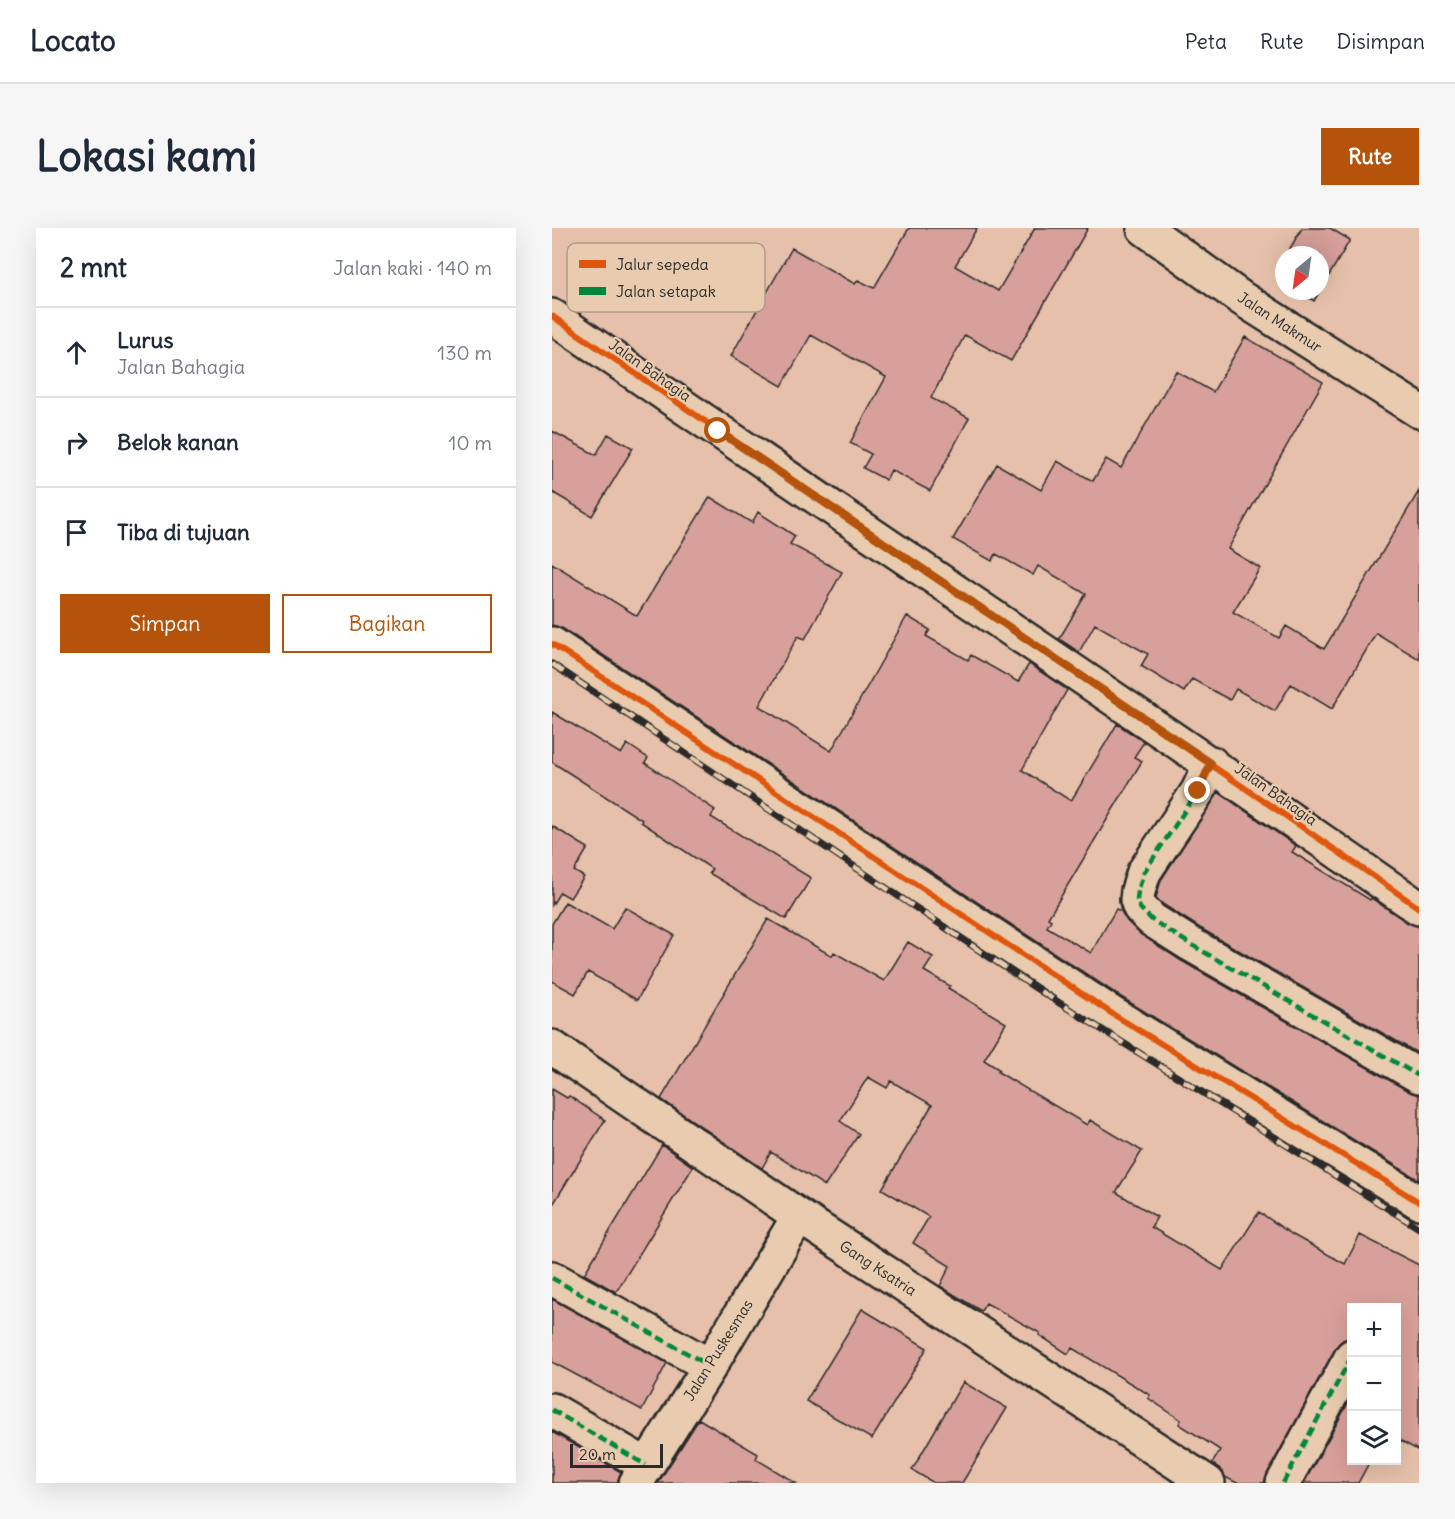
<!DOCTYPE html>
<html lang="id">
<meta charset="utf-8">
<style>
body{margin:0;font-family:Delius,sans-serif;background:#f6f6f7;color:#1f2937}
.controls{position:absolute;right:18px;bottom:18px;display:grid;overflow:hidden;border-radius:0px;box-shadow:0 6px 24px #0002}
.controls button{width:54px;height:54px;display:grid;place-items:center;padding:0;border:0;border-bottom:2px solid #e0e1e3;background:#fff;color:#1f2937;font:30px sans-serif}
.compass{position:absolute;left:723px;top:18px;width:54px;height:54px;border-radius:50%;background:#fff;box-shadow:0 6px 24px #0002;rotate:209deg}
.scale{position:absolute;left:18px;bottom:15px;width:93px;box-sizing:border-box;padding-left:6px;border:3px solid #2b2b2b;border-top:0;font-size:16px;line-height:21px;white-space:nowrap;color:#2b2b2b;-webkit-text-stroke:4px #e9ccaf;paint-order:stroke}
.stop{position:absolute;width:18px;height:18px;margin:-14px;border:4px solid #b45309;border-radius:50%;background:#fff}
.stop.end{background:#b45309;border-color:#fff;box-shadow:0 2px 6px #0008}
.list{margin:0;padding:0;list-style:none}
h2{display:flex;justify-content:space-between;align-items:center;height:78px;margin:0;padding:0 24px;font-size:26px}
h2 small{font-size:20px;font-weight:400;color:#747a83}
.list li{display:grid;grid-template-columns:39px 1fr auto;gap:18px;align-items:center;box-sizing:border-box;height:90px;padding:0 24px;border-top:2px solid #e0e1e3}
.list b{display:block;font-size:22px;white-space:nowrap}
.list p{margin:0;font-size:20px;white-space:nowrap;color:#747a83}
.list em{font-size:20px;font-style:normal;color:#747a83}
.actions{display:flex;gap:12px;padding:18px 24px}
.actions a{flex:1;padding:14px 0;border:2px solid #b45309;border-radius:0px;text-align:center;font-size:21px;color:#b45309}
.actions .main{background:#b45309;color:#fff}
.icon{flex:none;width:33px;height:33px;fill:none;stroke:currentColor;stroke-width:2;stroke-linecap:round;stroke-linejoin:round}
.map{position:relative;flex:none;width:867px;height:1255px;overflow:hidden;border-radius:0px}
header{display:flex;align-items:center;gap:36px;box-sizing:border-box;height:84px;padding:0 30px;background:#fff;border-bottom:2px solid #e0e1e3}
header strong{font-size:28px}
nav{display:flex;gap:33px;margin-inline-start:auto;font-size:21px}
.intro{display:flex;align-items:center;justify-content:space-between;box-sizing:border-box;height:144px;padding:0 36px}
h1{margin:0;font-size:42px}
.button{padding:15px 27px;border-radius:0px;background:#b45309;color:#fff;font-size:21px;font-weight:700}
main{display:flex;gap:36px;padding:0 36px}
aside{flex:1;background:#fff;border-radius:0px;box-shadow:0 6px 24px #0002}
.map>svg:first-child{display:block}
.building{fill:#d8a09a;stroke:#2b2b2b;stroke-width:1.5}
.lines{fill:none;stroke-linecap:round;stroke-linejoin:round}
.minor-casing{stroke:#2b2b2b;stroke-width:38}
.minor{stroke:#e9ccaf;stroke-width:33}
.rail-casing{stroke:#2b2b2b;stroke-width:7}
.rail{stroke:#e9ccaf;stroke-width:4.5;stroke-dasharray:14;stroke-linecap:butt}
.quiet{stroke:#00873e;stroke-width:4.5;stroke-dasharray:9 4.5;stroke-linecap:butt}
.cycleway-casing{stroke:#e9ccaf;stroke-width:10}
.cycleway{stroke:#df570e;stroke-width:6}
.route{stroke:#b45309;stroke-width:8}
.labels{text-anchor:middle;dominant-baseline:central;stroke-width:4.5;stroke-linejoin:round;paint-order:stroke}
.street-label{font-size:15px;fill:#2b2b2b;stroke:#e9ccaf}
.key{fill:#e9ccaf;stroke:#b09c87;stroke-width:1.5}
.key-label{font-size:16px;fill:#2b2b2b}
</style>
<header>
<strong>Locato</strong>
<nav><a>Peta</a><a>Rute</a><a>Disimpan</a></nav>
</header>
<div class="intro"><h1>Lokasi kami</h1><a class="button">Rute</a></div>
<main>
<aside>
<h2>2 mnt<small>Jalan kaki · 140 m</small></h2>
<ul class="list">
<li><svg class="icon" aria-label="ahead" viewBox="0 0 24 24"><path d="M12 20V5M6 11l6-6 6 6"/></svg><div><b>Lurus</b><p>Jalan Bahagia</p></div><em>130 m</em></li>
<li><svg class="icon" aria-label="right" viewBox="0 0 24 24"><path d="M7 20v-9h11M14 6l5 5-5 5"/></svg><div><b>Belok kanan</b></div><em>10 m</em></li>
<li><svg class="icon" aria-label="arrive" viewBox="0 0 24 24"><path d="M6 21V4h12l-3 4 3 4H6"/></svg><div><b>Tiba di tujuan</b></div></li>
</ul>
<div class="actions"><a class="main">Simpan</a><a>Bagikan</a></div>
</aside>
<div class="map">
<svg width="867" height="1255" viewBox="0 0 867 1255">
<rect width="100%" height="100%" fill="#e6c0aa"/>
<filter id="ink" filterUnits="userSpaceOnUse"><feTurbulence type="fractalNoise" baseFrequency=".0167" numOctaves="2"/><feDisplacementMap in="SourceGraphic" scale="12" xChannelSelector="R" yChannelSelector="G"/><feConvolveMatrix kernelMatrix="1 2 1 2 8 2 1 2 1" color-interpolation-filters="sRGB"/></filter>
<g filter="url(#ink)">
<path class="building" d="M357,0h68l-22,38 43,25 37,-63h53l-77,133 -46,-26 -34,63 38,20 -39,73 -39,-21 -5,10 -23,-12 8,-14 -21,-11 36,-66 -75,-42 -29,51 -51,-30 61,-108 63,36 3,-4 16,8z
M750,0h28l20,12 -36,61 -16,-10h22v-36h-34z
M693,109l78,45 -95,167 32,19 -27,44 46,26 7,-12 38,23 95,-158v168l-43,-26 -44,76 -41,-25 -16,27 -39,-22 -6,11 -38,-21 -8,13 -43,-26 7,-12 -53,-30 -16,28 -20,-13 27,-45 -48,-28 -5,9 -37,-21 -4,7 -39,-22 44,-75 44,26 16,-29 36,20 13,-22 15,9 55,-97 37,21z
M0,203l44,24 12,-21 25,14 -41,68 -40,-24z
M158,269l42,26 6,-11 37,24 -5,8 52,28 -37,67 -7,-3 -39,70 72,45 76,-135 23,14 -4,6 42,24 3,-5 47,27 11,-18 38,26 -45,80 49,31 46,-77 27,18 -10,15 8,4 -94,157 3,2 -4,7 44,26 25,-44 5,2 6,10 12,12 41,27 230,132 9,3v85l-298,-183 -559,-369 -10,-3v-62l85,53z
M0,484l69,42 6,-10 21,14 -3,5 70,47 -4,7 100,61 -25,41 -77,-46 3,-4 -71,-47 1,-2 -90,-58z
M666,564l78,54 -4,6 78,48 1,-2 37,25 11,3v128l-219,-126 -36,-23 -8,-7 5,-18z
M0,598l36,22 -14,23 10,6 -14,21 -10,-6 -8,13z
M13,674l47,27 13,-22 49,28 -37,65 -49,-28 -13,22 -23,-13v-57z
M216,691l64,37 2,-4 50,29 24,-39 25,15 -9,14 26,15 -2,2 58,35 -22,37 16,10 -2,2 89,53 3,-5 52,31 -26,41 41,25 -6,10 71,43 37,-58 34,23 52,29 15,-29 59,30v186l-23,-13v-130h-44v29l-9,3 -7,7 -69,127 -3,9h-27l-12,-6 -6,-9 -7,-4 8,-14 -41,-26 2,-4 -33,-22 2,-3 -78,-47 -4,6 -29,-19 1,-2 -54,-30 -5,8 -41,-25 10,-20 -37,-23 16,-26 -47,-28 50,-84 -41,-24 -4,7 -19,-11 -28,44 19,13 -34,52 -54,-34 -9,16 -101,-69z
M0,861l15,9 2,-2 36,24 -53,86z
M110,917l31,22 -77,125 -32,-18z
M0,1071l115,64 -25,47 -90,-48z
M310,1081l65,39 -55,91 -66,-38z
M411,1154l44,26 -45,75h-28l-22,-13z
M800,1168v65h18l-12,22h-54z
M147,1191l59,35 -2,5 40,24h-138z
M0,1204l69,40 -4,11h-65z"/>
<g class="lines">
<g class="minor-casing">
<path id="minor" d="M592,0l97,70 178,113
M0,88c288,200 580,392 867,592
M0,416l559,369 308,189
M659,535l-13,28 -54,81 -6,19 -1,9 3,8 12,12 38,24 229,132
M0,819l247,169 409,267
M0,1050l158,88
M0,1182l94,55
M84,1255l74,-117 89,-150
M731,1255l69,-127"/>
</g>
<use href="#minor" class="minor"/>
<g class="rail-casing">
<path id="rail" d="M0,436l485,325 382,239"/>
</g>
<use href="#rail" class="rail"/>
<path class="quiet" d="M659,535l-13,28 -54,81 -6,19 -1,9 3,8 12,12 38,24 229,132
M0,1050l158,88
M0,1182l94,55
M731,1255l69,-127"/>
<g class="cycleway-casing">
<path id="cycleway" d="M0,88c288,200 580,392 867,592
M0,416l559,369 308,189"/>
</g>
<use href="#cycleway" class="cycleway"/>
</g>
</g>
<g class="lines" filter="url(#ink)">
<path class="route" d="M166,203l493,332 -13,28"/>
</g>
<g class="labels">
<g class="street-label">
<text transform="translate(728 94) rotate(33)">Jalan Makmur</text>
<text transform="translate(98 142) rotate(35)">Jalan Bahagia</text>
<text transform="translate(724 566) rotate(35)">Jalan Bahagia</text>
<text transform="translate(326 1040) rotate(33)">Gang Ksatria</text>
<text transform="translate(166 1122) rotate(-58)">Jalan Puskesmas</text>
</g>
</g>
<rect x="15" y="15" width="198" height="69" rx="9" class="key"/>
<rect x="27" y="32" width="27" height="8" fill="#df570e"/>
<rect x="27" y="59" width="27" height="8" fill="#00873e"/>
<g class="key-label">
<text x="64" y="42">Jalur sepeda</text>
<text x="64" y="69">Jalan setapak</text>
</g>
</svg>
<div class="controls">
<button>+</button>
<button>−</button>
<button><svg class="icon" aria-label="layers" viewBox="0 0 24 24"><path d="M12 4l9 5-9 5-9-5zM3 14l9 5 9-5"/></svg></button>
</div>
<svg class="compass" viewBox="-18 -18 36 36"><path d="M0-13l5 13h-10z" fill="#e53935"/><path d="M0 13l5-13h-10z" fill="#747a83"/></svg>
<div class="scale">20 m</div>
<div class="stop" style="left:166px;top:203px"></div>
<div class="stop end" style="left:646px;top:563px"></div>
</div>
</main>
